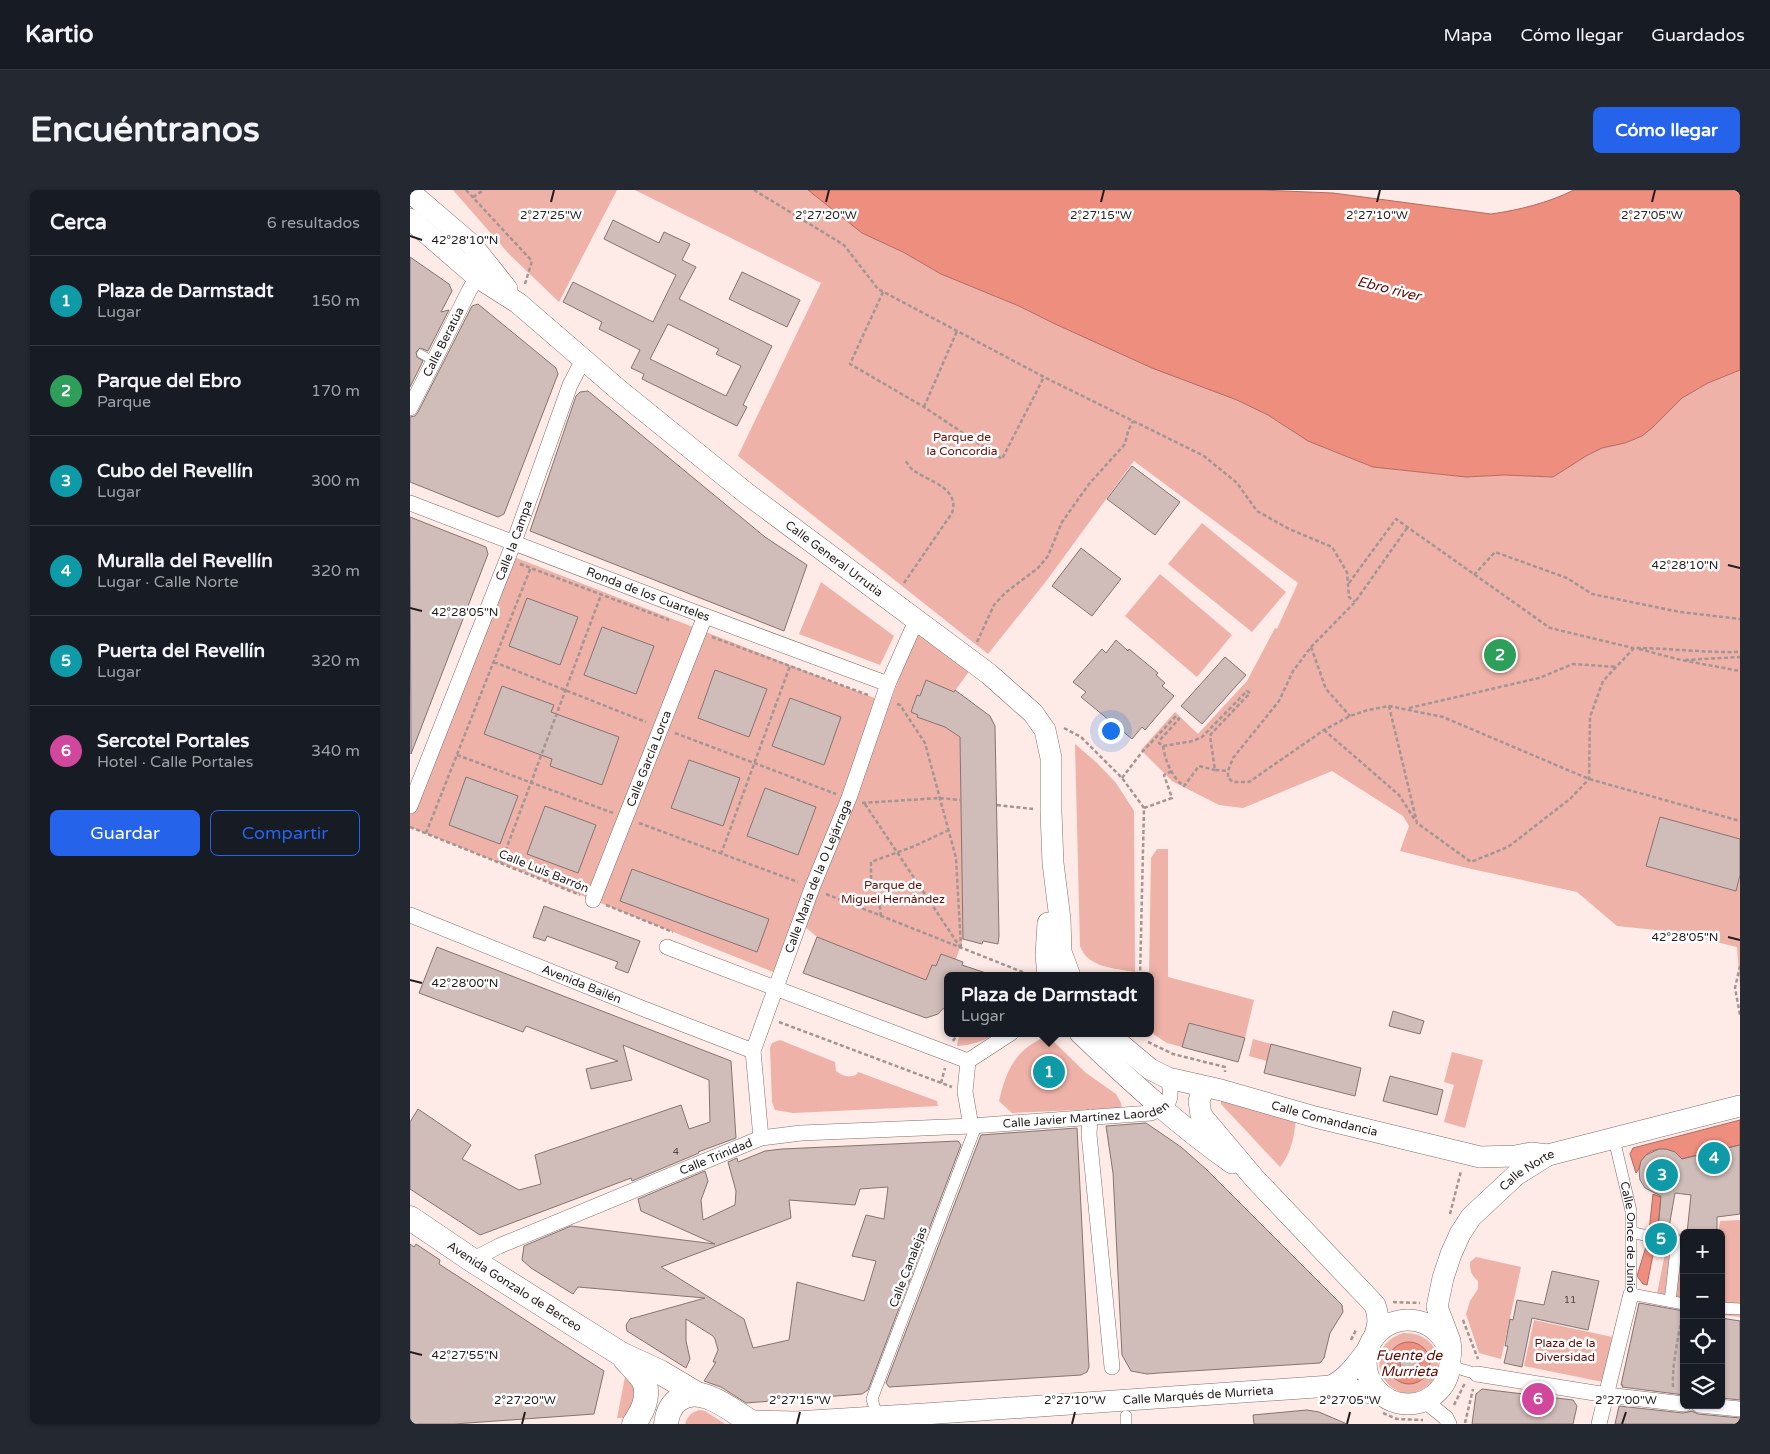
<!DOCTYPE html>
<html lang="es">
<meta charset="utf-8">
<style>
body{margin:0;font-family:"Varela Round",sans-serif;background:#242831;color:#f1f3f6}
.controls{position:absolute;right:15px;bottom:15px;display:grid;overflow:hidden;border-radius:8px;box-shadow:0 1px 4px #0004}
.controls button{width:45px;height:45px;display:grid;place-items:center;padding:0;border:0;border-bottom:1px solid #363941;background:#171b24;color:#f1f3f6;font:25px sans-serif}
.you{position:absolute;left:700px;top:540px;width:18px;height:18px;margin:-12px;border:4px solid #fff;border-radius:50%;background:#1a73e8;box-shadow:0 0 0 8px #1a73e833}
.badge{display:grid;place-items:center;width:32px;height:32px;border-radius:50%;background:#2563eb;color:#fff;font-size:16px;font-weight:700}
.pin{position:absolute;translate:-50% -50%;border:2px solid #fff;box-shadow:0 1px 5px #0006}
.popup{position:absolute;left:534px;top:782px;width:210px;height:65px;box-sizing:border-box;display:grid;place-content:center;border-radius:8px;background:#171b24;filter:drop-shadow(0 1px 4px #0005);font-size:16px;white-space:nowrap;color:#9ea1a6}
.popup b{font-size:19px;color:#f1f3f6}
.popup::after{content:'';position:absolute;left:50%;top:100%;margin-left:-10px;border:10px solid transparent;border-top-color:#171b24}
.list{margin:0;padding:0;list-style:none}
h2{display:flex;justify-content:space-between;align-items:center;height:65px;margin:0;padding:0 20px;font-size:21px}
h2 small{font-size:16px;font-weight:400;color:#9ea1a6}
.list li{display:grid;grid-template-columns:32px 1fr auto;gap:15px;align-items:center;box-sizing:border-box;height:90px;padding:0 20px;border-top:1px solid #363941}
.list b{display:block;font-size:19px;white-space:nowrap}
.list p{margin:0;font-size:16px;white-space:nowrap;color:#9ea1a6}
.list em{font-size:16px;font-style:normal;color:#9ea1a6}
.actions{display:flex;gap:10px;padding:15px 20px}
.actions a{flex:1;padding:11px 0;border:1px solid #2563eb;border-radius:8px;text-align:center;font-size:18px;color:#2563eb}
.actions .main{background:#2563eb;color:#fff}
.icon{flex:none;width:28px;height:28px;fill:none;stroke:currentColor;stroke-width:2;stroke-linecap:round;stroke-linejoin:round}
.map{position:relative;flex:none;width:1330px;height:1234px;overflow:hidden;border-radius:8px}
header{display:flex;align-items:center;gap:30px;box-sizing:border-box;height:70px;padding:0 25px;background:#171b24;border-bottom:1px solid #363941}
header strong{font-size:24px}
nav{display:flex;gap:28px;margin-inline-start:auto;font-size:18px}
.intro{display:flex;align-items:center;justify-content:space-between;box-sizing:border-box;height:120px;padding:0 30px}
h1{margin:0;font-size:35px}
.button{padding:12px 22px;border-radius:8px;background:#2563eb;color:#fff;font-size:18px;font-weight:700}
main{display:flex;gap:30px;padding:0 30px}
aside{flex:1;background:#171b24;border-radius:8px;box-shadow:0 1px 4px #0004}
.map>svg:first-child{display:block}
.green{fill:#eeb2a8;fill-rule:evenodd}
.water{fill:#ed8e7f;stroke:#b16c61}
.building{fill:#d0bcb9;stroke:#857471;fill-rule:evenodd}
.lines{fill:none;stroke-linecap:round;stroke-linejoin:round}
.service-casing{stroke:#806f6c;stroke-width:9}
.pedestrian-casing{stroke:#806f6c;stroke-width:12}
.minor-casing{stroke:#806f6c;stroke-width:16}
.secondary-casing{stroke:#806f6c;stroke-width:22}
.primary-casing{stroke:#806f6c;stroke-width:25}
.path{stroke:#a39592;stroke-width:2.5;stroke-dasharray:4 2.5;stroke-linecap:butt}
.service{stroke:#fff;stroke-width:8}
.pedestrian{stroke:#fff;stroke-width:11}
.minor{stroke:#fff;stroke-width:15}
.secondary{stroke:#fff;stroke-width:21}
.primary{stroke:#fff;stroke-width:24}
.ticks{fill:none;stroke:#241d1c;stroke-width:2}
.labels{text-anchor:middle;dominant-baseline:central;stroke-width:5;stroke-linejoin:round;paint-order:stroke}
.number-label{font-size:10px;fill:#4f4543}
.street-label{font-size:12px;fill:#241d1c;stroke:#fff}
.park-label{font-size:12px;fill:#650f09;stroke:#fff}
.water-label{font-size:14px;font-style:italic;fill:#610a06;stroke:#fff}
.ticks-label{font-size:12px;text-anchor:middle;fill:#241d1c;stroke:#fff;stroke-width:5;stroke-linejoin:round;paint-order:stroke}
</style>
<header>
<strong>Kartio</strong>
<nav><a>Mapa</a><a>Cómo llegar</a><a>Guardados</a></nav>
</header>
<div class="intro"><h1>Encuéntranos</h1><a class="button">Cómo llegar</a></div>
<main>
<aside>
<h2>Cerca<small>6 resultados</small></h2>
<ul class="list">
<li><span class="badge" style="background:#0f9aa8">1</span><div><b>Plaza de Darmstadt</b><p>Lugar</p></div><em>150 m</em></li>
<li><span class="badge" style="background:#2e9e5b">2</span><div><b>Parque del Ebro</b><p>Parque</p></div><em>170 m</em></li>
<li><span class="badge" style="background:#0f9aa8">3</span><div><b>Cubo del Revellín</b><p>Lugar</p></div><em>300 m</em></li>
<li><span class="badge" style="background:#0f9aa8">4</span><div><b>Muralla del Revellín</b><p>Lugar · Calle Norte</p></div><em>320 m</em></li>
<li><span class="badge" style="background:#0f9aa8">5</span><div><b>Puerta del Revellín</b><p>Lugar</p></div><em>320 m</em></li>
<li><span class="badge" style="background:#d1479c">6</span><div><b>Sercotel Portales</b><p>Hotel · Calle Portales</p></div><em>340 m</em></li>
</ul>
<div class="actions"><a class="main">Guardar</a><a>Compartir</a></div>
</aside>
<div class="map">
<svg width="1330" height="1234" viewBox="0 0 1330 1234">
<rect width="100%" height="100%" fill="#feeae6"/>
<path class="green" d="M43,0h164l-58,112 -50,-48z
M225,0h173l54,43 41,19 38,22 78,32 34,17 87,39 97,38 31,15 40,26 65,26 93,10 38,-2 49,2 33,-21 16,-8 23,-5 17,-7 40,-38 26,-15 32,-13v617l-3,-40 -62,-15 -58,-6 -40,-34 -110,-24 -67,-17 9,-25 -6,-10 -71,-45 -89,37 -24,-3 -47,-24 -31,-31 34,-38 23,22 49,-53 28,-53 2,1 21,-46 -164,-122 -87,119 -59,74 -250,-198 83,-173z
M792,333l84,69 -34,40 -84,-68z
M99,365l373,146 -101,274 -371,-148v-21z
M750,384l72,61 -35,42 -72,-61z
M411,392l73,54 -14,29 -81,-31z
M507,442l53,38 -16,22 -28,-11 -6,15h-3l-6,16 7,3v2l27,10 15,10 3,202 -7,20 -20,7 -4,-1 -6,15 -109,-43 -13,-11z
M665,554l22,19 19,20 18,28 1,161c-21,-4 -47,-4 -55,-26z
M747,659h11v128l86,23 -9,38 -56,-15 -7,24 -15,-4 -17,-11 -1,-56 2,-118z
M551,843h36c-13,8 -24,12 -40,13l1,-6z
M633,848l10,3 33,32 30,21 5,9 1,5 -110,5 -13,-12c7,-29 15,-50 44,-63z
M843,849l18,5 -4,17 -18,-5z
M370,850l55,22 1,9c6,5 13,7 20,4l2,-3 79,29 1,5 -145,7 -18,-3 -3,-8 -2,-54 2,-5z
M1042,862l31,8 -18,68 -21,-6 10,-37 -10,-3z
M811,910l75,15c-1,19 -4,37 -16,52l-59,-63z
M1330,1030v97l-19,-2v-82h-3l2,-12z
M1259,1043l15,1v75l-29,-5z
M1066,1067l45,10 -20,92 -22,-6 -13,-39 4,-13 8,-12v-8c-7,-6 -8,-10 -8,-19z
M1124,1130l78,17 -9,45 -79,-16z
M993,1143c21,-1 38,13 35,35 -1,9 -7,16 -15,21 -36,20 -67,-40 -20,-56zM1005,1153c10,5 14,11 15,23l-28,17c-10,-5 -14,-12 -14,-23z
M215,1187l11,8 1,12 -10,21h-10z
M290,1220l5,1 20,13h-40c3,-8 6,-12 15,-14z"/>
<path class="water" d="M398,0h452l73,3 158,21c28,-4 57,-11 83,-24h166v180l-32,13 -26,15 -30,30 -10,8 -17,7 -23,5 -16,8 -33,21 -49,-2 -38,2 -93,-10 -65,-26 -40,-26 -31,-15 -85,-32 -99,-45 -34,-17 -78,-32 -38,-22 -41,-19z
M1330,930v25l-59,14c-10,-11 -28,-15 -38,0 -3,4 -3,10 -7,14l-6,-19 3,-6z
M1243,1004l8,3 -4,38 -10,50 -4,-1 -6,-8 11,-36z
M978 1173a21 21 0 1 1 42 0a21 21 0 1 1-42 0Z"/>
<path class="building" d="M203,30l46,23 5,-11 26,12 -8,16 14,7 -17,32 93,47 -29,59 4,2 -10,19 -95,-47 2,-5 -13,-6 9,-18 -41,-21 3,-7 -39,-20 10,-20 80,40 23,-47 -72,-36zM258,134l51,25 -3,5 25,12 -15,30 -76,-37z
M0,67l39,27 3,7 -11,21 8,-2 -21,41 -8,-3 -4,4 1,5 6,4 -13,26z
M332,82l58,28 -13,27 -58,-28z
M68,114l78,64 2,6 -54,140 -6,3 -88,-35v-65l5,-1 3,-4 54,-106z
M178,201l177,146 42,28 -23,66 -254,-100 46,-135 4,-4z
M722,276l48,36 -25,33 -48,-36z
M0,327l76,30 2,7 -77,200z
M671,358l40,31 -29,37 -40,-30z
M117,408l51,19 -18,48 -51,-19z
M192,437l52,19 -18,48 -52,-19z
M706,450l12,11 1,-2 29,24 -2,2 9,8 -3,3 12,10 -29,34 -3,-3 -10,12 -51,-42 5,-5 -13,-10 29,-33 4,4z
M815,467l21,18 -44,49 -21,-18z
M305,480l52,19 -18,48 -51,-19z
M516,490l28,12 1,-2 35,26 5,10 4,210 -1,8 -15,-3 -1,3 -19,-5 -3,-202 -15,-10 -28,-10 1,-2 -7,-3 6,-17 3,1z
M92,496l52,19 -3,7 68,25 -17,48 -52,-19 2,-7 -68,-25z
M380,508l51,19 -17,48 -52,-19z
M279,570l51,18 -17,48 -52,-18z
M56,587l52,19 -18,48 -51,-19z
M355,598l51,19 -18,48 -51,-19z
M135,616l51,19 -18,48 -51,-19z
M1250,627l80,22v36l-4,16 -90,-25z
M222,679l137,50 -12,33 -137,-51z
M134,716l96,35 -12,32 -13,-5 3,-6 -71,-26 -2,5 -12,-4z
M407,747l109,43 6,-15 4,1 5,-12 22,8 -1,3 24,8v3h-38v28l-10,10 -12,4 -123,-45z
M27,757l294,114 5,77 -38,14 1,1 -67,28 -1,-3 -151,57 -70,-46v-67l8,-13 53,36 -9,14 57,31 22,-6 -6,-29 146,-50 8,24 21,-7 -1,-42 -86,-35 9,35 -41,9 -5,-20 32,-8 -92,-35 -3,6 -104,-39z
M983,821l31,10 -4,13 -31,-8z
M779,833l56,15 -7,24 -56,-15z
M861,854l90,24 -6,28 -91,-23z
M980,886l53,14 -6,25 -54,-14z
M736,933l35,24 26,23 135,135 1,7 -13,21 -6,25 -4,5 -161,10 -12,1 -16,-3 -9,-16 -9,-182 -7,-47z
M667,938l12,239 -2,5 -6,3 -192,12 -3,-4 95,-248z
M548,951l3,4 -93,245 -6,4 -116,9 -25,-16 -17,-6 12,-19h-3l5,-12 -3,-11 -2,-3 -27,-17v22l4,18 -4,9 -59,-37 -1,-6 4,-6 75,-21 -127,-11 -5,7 -42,-26 -9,-8 2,-14 47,-20 144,18 -74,-33 -3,-12 67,-28 3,10 -7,19 2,20 32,-15 1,-14 -8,-29 9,-4 1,4 27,-11 17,-2zM478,997l-4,32 -18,-4 -14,41 24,5 -12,40 -67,-19 -8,58 -36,8 -9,-29 -83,-52 130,-49 -2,-18 66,5 5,-16z
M1330,955v69l-23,3v16h-30l4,-38 -16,-2 -7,40 -6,1 -4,-3 3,-35 -16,-8 -5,-8 -1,-10 2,-9 5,-6 13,-6h7l9,3 7,7z
M0,1054l4,3 2,-3 24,16 -1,4 165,107 -10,43 -140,10h-44z
M1142,1081l47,10 -11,49 -56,-12 -10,49 -18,-4 4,-17h-3l5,-27 3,1 4,-20 27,5z
M1229,1113l45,8v84l-62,-8 1,-2h-2z
M1311,1128l19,3v79l-19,-2z
M990 1173a10 10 0 1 1 20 0a10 10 0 1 1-20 0Z
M1072,1199l91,11 4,6 -4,18h-101l4,-30z
M1209,1216l64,7 9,-2 6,3 42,4v6h-125z
M897,1220l12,2 28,12h-93l-1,-9z"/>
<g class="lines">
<g class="service-casing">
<path id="service" d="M11,164l13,7"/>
</g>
<g class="pedestrian-casing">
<g id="pedestrian">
<path id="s1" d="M1204,949l17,72v83l53,10"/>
<path d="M1221,1042l25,6"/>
<path d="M1256,1050l11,1 -7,60"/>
<path d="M1311,1118l19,1"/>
<path d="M1040,1176l27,8"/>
<path d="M471,1226l-6,-7 -3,-10 104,-273"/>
<path d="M716,1234v-8"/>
</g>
</g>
<g class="minor-casing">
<g id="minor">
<path id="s2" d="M0,218l59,-117 8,-14"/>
<path id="s3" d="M0,313l279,107 199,74"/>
<path id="s4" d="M0,616l104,-264 56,-157 13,-25"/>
<path id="s5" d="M183,710l112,-284"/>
<path id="s6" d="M0,725l234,94 109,42"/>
<path d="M257,757l301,114"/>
<path d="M558,871l-3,31 6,34"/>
<path d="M558,871l43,-28"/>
<path d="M680,927l-1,17 23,233"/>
<path id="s7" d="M351,948l-8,-87 59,-163 37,-90 39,-114 28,-63"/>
<path id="s8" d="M62,1070l27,-14 262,-108 40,-5 170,-7 180,-13c20,-7 22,-15 17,-35l-8,-2"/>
<path d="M1067,1184l130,21 77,9"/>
<path d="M1015,1211l21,17 3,6"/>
<path d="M1289,1215l41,4"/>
<path d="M1189,1234l32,-130"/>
</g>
</g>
<g class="secondary-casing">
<g id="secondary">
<path d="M0,2l62,53 35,44"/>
<path id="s9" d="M0,29l67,58 41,26 102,88 126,102 243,181 44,39 12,17 6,28v54l2,51 7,56 1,33 9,24"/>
<path d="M638,786l-2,-21 2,-32"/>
<path d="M670,843c48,46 98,92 152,130"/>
<path id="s10" d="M697,843l43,36 18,9 53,12 94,27 165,40 35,-1 16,-3 17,2"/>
<path d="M794,897l-5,14 2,14 54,64 120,126c4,12 4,20 -1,32"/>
<circle cx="998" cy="1172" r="42"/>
<path id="s11" d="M1040,1168l1,-8 -1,-9 -13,-34 6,-29 8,-24 9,-20 11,-17 45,-42 32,-20 192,-49"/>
<path d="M921,1196c17,-8 26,-23 37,-37"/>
<path id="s12" d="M339,1231l46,1 129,-8 407,-28 51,9"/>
</g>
</g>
<g class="primary-casing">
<g id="primary">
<path id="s13" d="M0,1028l62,42 149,94 39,18 37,22"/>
<path d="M215,1169c6,7 17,17 20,25 4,15 -3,28 -11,40"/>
<path d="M256,1234c1,-9 4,-18 12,-24 21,-17 52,9 71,21l1,3"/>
</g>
</g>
<path class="path" d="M56,0l66,71 -7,23
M344,0l90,55 34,44 166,88 160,79 33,27 20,28 32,18 43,18 15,25 2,25 6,5
M63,7l11,-7
M473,102l-33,72 74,43 78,52 42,-82
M514,217l33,-76
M997,338l-52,74 -44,45 -18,24 -14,30 -46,57 -5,13v7l5,4h16l75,-52 26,-14 18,-6 21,-4 54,11 146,62 151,42
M110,374l149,56
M1064,385l21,-23 72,26 25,16 88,18 60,7
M494,393l48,-70c8,-24 -21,-31 -36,-41 -5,-2 -8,-8 -11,-12
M939,393l47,-64 154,109 83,20
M302,447l156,58
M567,452l17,-37 11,-12 33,-25 10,-12 14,-34 27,-38 36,-40 3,-13 5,-10
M901,457l15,42 24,27
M1229,459l42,11 59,11
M1275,470l55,-3
M84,472l152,60
M487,514l3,1 25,38 31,115 5,90
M979,516l28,117 54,39 37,-15 62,-48 19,-20 1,-62 13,-36 31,-33c35,0 71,5 106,4
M999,518l130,-30 34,-14 44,3
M654,538l17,9 41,41 22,30 -4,168
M914,540l75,65 16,25
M265,543l161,61
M753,556c2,14 9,32 21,40l15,-20 16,4
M47,565l156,58
M712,588l20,-26 34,-36 3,3 -20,22v2l4,3 30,-5 9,-4 45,-46 3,2 -38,40 -2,3 5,34 13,1
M452,613l78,-5 20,2
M455,614l95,143
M587,615l36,4
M734,618l28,-10 -8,-23 8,-4
M229,633l159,59
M0,637l170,68
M16,643l105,-266
M311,664l69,-188
M91,673l100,-268
M416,704l204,81
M196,715l67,27
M471,726l-2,-16 -8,-16v-22l41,-15 37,-17
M1330,776l-5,22 5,27
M678,784l31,2
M369,832l173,65
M543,851l5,-8
M738,852l25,12 52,13v5
M531,893l4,-15
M1040,1024l11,-43
M983,1112l27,1
M1053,1130l15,39
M941,1150l5,-10
M1263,1197c-1,-24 5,-47 9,-71
M1044,1215l11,-22
M973,1223l14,6 26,1
M1055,1233l8,-34"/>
<use href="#service" class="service"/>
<use href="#pedestrian" class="pedestrian"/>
<use href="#minor" class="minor"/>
<use href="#secondary" class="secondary"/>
<use href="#primary" class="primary"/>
</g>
<path class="ticks" d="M141,12l3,-12M416,12l3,-12M691,12l3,-12M967,12l3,-12M1242,12l3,-12M0,46l12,4M1318,375l12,3M0,418l12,3M1318,747l12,3M0,790l12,3M0,1162l12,3M112,1234l3,-12M387,1234l3,-12M662,1234l3,-12M937,1234l3,-12M1212,1234l4,-12"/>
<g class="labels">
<g class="number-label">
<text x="266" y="962">4</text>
<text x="1160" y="1110">11</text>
</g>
<g class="street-label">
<text stroke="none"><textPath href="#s2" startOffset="74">Calle Beratúa</textPath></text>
<text stroke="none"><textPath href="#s4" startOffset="285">Calle la Campa</textPath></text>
<text stroke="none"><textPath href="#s9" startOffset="544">Calle General Urrutia</textPath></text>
<text stroke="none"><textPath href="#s3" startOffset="255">Ronda de los Cuarteles</textPath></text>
<text stroke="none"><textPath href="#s5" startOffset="152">Calle García Lorca</textPath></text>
<text transform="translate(134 681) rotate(22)">Calle Luis Barrón</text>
<text stroke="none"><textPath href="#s7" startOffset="274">Calle María de la O Lejárraga</textPath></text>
<text stroke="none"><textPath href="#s6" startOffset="185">Avenida Bailén</textPath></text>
<text stroke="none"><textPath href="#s8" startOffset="640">Calle Javier Martínez Laorden</textPath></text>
<text stroke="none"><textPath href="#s10" startOffset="238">Calle Comandancia</textPath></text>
<text stroke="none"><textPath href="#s8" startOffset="265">Calle Trinidad</textPath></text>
<text stroke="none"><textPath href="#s11" startOffset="224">Calle Norte</textPath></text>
<text stroke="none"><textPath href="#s1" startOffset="100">Calle Once de Junio</textPath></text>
<text transform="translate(498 1077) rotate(-69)">Calle Canalejas</text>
<text stroke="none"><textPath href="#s13" startOffset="125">Avenida Gonzalo de Berceo</textPath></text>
<text stroke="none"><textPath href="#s12" startOffset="450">Calle Marqués de Murrieta</textPath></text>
</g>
<g class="park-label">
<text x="552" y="247">Parque de<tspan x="552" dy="14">la Concordia</tspan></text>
<text x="483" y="695">Parque de<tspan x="483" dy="14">Miguel Hernández</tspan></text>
<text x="1155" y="1153">Plaza de la<tspan x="1155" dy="14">Diversidad</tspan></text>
</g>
<g class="water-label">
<text transform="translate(979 99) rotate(14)">Ebro river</text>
<text x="999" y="1165">Fuente de<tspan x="999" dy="16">Murrieta</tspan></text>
</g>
</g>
<g class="ticks-label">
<text x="141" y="29">2°27'25"W</text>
<text x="416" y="29">2°27'20"W</text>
<text x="691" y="29">2°27'15"W</text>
<text x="967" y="29">2°27'10"W</text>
<text x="1242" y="29">2°27'05"W</text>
<text x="55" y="54">42°28'10"N</text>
<text x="1275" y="379">42°28'10"N</text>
<text x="55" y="426">42°28'05"N</text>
<text x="1275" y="751">42°28'05"N</text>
<text x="55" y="797">42°28'00"N</text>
<text x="55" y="1169">42°27'55"N</text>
<text x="115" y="1214">2°27'20"W</text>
<text x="390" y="1214">2°27'15"W</text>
<text x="665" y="1214">2°27'10"W</text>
<text x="940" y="1214">2°27'05"W</text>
<text x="1216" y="1214">2°27'00"W</text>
</g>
</svg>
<div class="controls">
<button>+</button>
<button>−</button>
<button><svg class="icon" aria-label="locate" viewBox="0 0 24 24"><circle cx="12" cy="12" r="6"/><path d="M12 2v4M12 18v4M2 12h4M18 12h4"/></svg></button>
<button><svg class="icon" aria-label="layers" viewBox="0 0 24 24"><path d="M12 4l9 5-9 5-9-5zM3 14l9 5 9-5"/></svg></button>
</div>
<div class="you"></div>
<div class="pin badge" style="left:639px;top:882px;background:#0f9aa8">1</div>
<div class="popup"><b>Plaza de Darmstadt</b>Lugar</div>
<div class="pin badge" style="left:1090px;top:465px;background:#2e9e5b">2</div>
<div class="pin badge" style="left:1252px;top:985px;background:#0f9aa8">3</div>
<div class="pin badge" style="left:1304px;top:968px;background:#0f9aa8">4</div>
<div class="pin badge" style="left:1251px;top:1049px;background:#0f9aa8">5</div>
<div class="pin badge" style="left:1128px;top:1209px;background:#d1479c">6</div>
</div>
</main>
